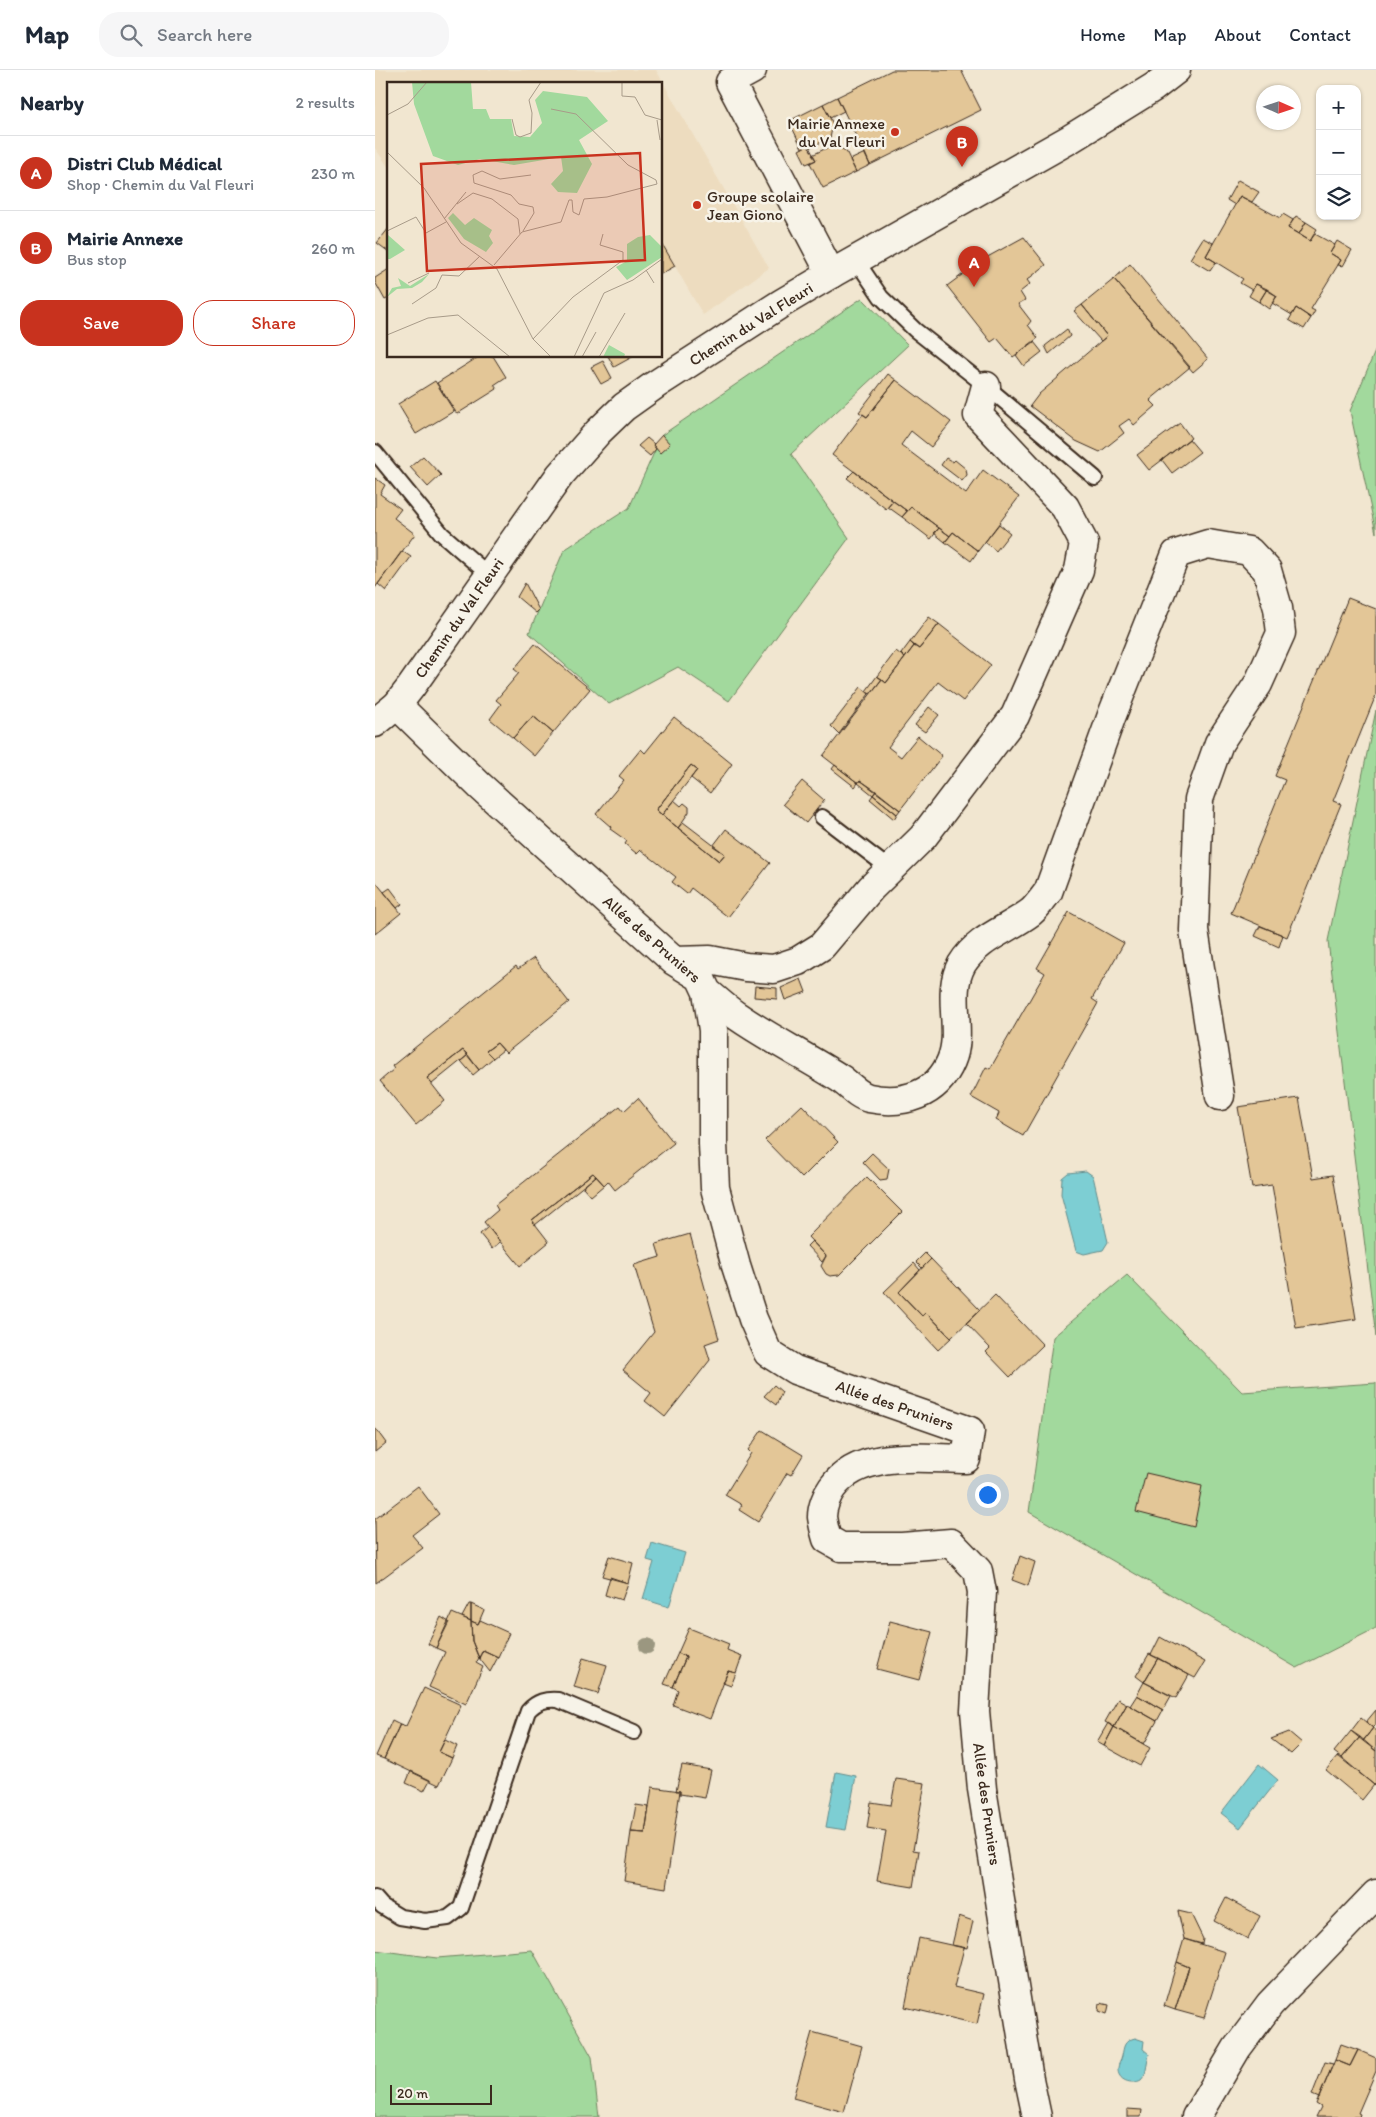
<!DOCTYPE html>
<meta charset="utf-8">
<style>
body{margin:0;font-family:Itim,sans-serif;background:#f6f6f7;color:#1f2937}
.controls{position:absolute;right:15px;top:15px;display:grid;overflow:hidden;border-radius:10px;box-shadow:0 1px 4px #0004}
.controls button{width:45px;height:45px;display:grid;place-items:center;padding:0;border:0;border-bottom:1px solid #e0e1e3;background:#fff;color:#1f2937;font:25px sans-serif}
.compass{position:absolute;left:881px;top:15px;width:45px;height:45px;border-radius:50%;background:#fff;box-shadow:0 1px 4px #0004;rotate:93deg}
.scale{position:absolute;left:15px;bottom:12px;width:102px;box-sizing:border-box;padding-left:5px;border:2px solid #3b2a1e;border-top:0;font-size:14px;line-height:18px;white-space:nowrap;color:#3b2a1e;-webkit-text-stroke:4px #f7f3e8;paint-order:stroke}
.you{position:absolute;left:612px;top:1424px;width:18px;height:18px;margin:-12px;border:4px solid #fff;border-radius:50%;background:#1a73e8;box-shadow:0 0 0 8px #1a73e833}
.badge{display:grid;place-items:center;width:32px;height:32px;border-radius:50%;background:#c8321e;color:#fff;font-size:16px;font-weight:700}
.pin{position:absolute;translate:-50% -41px;filter:drop-shadow(0 1px 2px #0008)}
.pin::after{content:'';position:absolute;top:26px;width:18px;height:15px;background:inherit;clip-path:polygon(0 0,100% 0,50% 100%)}
.list{margin:0;padding:0;list-style:none}
h2{display:flex;justify-content:space-between;align-items:center;height:65px;margin:0;padding:0 20px;font-size:21px}
h2 small{font-size:16px;font-weight:400;color:#747a83}
.list li{display:grid;grid-template-columns:32px 1fr auto;gap:15px;align-items:center;box-sizing:border-box;height:75px;padding:0 20px;border-top:1px solid #e0e1e3}
.list b{display:block;font-size:19px;white-space:nowrap}
.list p{margin:0;font-size:16px;white-space:nowrap;color:#747a83}
.list em{font-size:16px;font-style:normal;color:#747a83}
.actions{display:flex;gap:10px;padding:15px 20px}
.actions a{flex:1;padding:11px 0;border:1px solid #c8321e;border-radius:20px;text-align:center;font-size:18px;color:#c8321e}
.actions .main{background:#c8321e;color:#fff}
.icon{flex:none;width:28px;height:28px;fill:none;stroke:currentColor;stroke-width:2;stroke-linecap:round;stroke-linejoin:round}
.map{position:relative;flex:none;width:1001px;height:2047px;overflow:hidden}
header{display:flex;align-items:center;gap:30px;box-sizing:border-box;height:70px;padding:0 25px;background:#fff;border-bottom:1px solid #e0e1e3}
header strong{font-size:24px}
nav{display:flex;gap:28px;margin-inline-start:auto;font-size:18px}
.search{width:350px;height:45px;background:#f6f6f7;display:flex;align-items:center;gap:12px;box-sizing:border-box;padding:0 18px;border-radius:20px;color:#747a83;font-size:19px}
main{display:flex}
aside{flex:1;background:#fff}
.map>svg:first-child{display:block}
.built{fill:#eddcbf}
.green{fill:#a2d99d;stroke:#6e825e}
.water{fill:#7dced3;stroke:#638c8b}
.building{fill:#e3c697;stroke:#3b2a1e}
.lines{fill:none;stroke-linecap:round;stroke-linejoin:round}
.service-casing{stroke:#3b2a1e;stroke-width:18}
.minor-casing{stroke:#3b2a1e;stroke-width:31}
.tertiary-casing{stroke:#3b2a1e;stroke-width:31}
.service{stroke:#f7f3e8;stroke-width:14}
.minor{stroke:#f7f3e8;stroke-width:28}
.tertiary{stroke:#f7f3e8;stroke-width:28}
.tree{fill:#9b9780}
.poi-dot{fill:#c8321e;stroke:#f7f3e8;stroke-width:2}
.labels{text-anchor:middle;dominant-baseline:central;stroke-width:5;stroke-linejoin:round;paint-order:stroke}
.poi-label{font-size:16px;fill:#3b2a1e;stroke:#f7f3e8;text-anchor:end}
.street-label{font-size:16px;fill:#3b2a1e;stroke:#f7f3e8}
.inset-road{fill:none;stroke:#a89b89;stroke-width:1}
.view{fill:#c8321e;fill-opacity:0.15;stroke:#c8321e;stroke-width:2.5}
.inset-edge{fill:none;stroke:#3b2a1e;stroke-width:2.5}
</style>
<header>
<strong>Map</strong>
<div class="search"><svg class="icon" aria-label="search" viewBox="0 0 24 24"><circle cx="10" cy="10" r="6"/><path d="M15 15l6 6"/></svg>Search here</div>
<nav><a>Home</a><a>Map</a><a>About</a><a>Contact</a></nav>
</header>
<main>
<aside>
<h2>Nearby<small>2 results</small></h2>
<ul class="list">
<li><span class="badge">A</span><div><b>Distri Club Médical</b><p>Shop · Chemin du Val Fleuri</p></div><em>230 m</em></li>
<li><span class="badge">B</span><div><b>Mairie Annexe</b><p>Bus stop</p></div><em>260 m</em></li>
</ul>
<div class="actions"><a class="main">Save</a><a>Share</a></div>
</aside>
<div class="map">
<svg width="1001" height="2047" viewBox="0 0 1001 2047">
<rect width="100%" height="100%" fill="#f1e6d0"/>
<filter id="ink" filterUnits="userSpaceOnUse"><feTurbulence type="fractalNoise" baseFrequency=".02" numOctaves="2"/><feDisplacementMap in="SourceGraphic" scale="10" xChannelSelector="R" yChannelSelector="G"/><feConvolveMatrix kernelMatrix="1 2 1 2 8 2 1 2 1" color-interpolation-filters="sRGB"/></filter>
<g filter="url(#ink)">
<path class="built" d="M0,0h281l113,198 -66,47 -42,-73v-158h-272v84l-14,-20z"/>
<path class="green" d="M487,228l46,47 -117,109 58,84 -120,163 -51,-34 -69,37 -80,-71 35,-83 65,-42 33,-73z
M1001,279v184l-26,-122z
M1001,640v627l-48,-396z
M752,1205l115,117 134,-9v245l-79,40 -268,-156 24,-175z
M0,1880l62,8 95,-8 60,107 7,60h-224z"/>
<path class="water" d="M711,1101l7,5 15,66 -5,8 -19,4 -8,-3 -15,-57 1,-16 6,-5z
M277,1473l33,10 -16,54 -26,-8 11,-37 -7,-2z
M884,1694l19,16 -38,48 -19,-15z
M461,1702l20,4 -10,54 -20,-3z
M760,1968l9,3 -1,8 6,5 -4,21 -4,5c-9,5 -24,1 -23,-12 0,-4 3,-7 4,-12 2,-9 1,-15 13,-18z"/>
<path class="building" d="M517,0h69l20,40 -111,55 -33,-68z
M462,27l7,14 -14,7 -7,-14z
M448,34l10,20 -3,14 -21,10 -1,-3 -6,3 -13,-27z
M433,75l8,15 -10,4 -7,-14z
M458,75l13,6 10,21 -33,16 -13,-25 6,-3 -4,-5z
M490,83l5,12 -14,7 -6,-12z
M863,110l21,12 -7,10 -12,-6 -5,9 -8,-5z
M865,126l40,22 3,-4 10,6 -5,8 22,13 5,-7 20,11 -5,8 11,7 -30,49 4,2 -4,7 -15,-10 -4,7 -20,-12 5,-7 -21,-12 -4,6 -12,-7 3,-4 -37,-23z
M921,146l10,6 -7,12 -11,-6z
M931,152l11,7 -7,12 -11,-7z
M14,158v24l-12,-9z
M649,167l22,28 -19,15 3,4 -10,8 5,8 -7,4 13,17 -3,4 10,13 -25,19 -16,-19 -6,4 -44,-56 35,-26z
M828,168l10,5 -7,13 10,6 -6,9 -20,-12z
M962,171l15,9 -9,16 -5,-1 3,-5 -11,-7z
M286,172l14,24 -14,8z
M755,194l78,95 -15,13 -79,-93z
M14,199v29l-4,2 -10,-18v-4z
M739,209l76,88 -40,33 6,6 -22,19 -5,-6 -10,7 5,7 -24,19 -24,-11 -46,-35 9,-12 68,-58 -25,-31z
M881,214l11,5 -8,13 -10,-6z
M892,219l10,7 -8,13 -10,-7z
M707,235l25,31 -6,5 -27,-30z
M921,238l15,10 -7,11 -15,-9z
M692,259l3,7 -21,18 -4,-8z
M659,272l8,10 -18,14 -8,-11z
M105,286h13l13,21 -12,8 3,4 -40,25 -20,-31z
M233,286h26l-20,11z
M228,291l9,17 -11,6 -10,-17z
M513,304l8,6 -29,37 -8,-5z
M521,310l55,42 -20,25 -20,-16 -10,14 65,49 17,-24 36,27 -41,54 -25,-19 -3,4 -39,-29 -4,4 -75,-56 31,-41 4,3z
M60,311l19,30 -38,23 -18,-30z
M805,353l11,15 -42,32 -12,-15z
M287,365l8,9 -10,9 -7,-8z
M272,368l7,6 -1,1 3,4 -6,7 -12,-10z
M814,369l11,13 -28,21 -10,-13z
M48,386l18,19 -13,12 -18,-20z
M571,388l7,4 2,-2 11,9 1,6 -5,6 -21,-16z
M479,401l39,30 -7,8 -39,-31z
M0,408l10,7 -5,9 21,15 -7,9 21,16 -40,54z
M518,431l14,10 -5,6 -14,-10z
M536,437l28,21 -8,11 -29,-22z
M624,454l11,9 -14,18 -11,-9z
M564,458l11,8 -5,6 -11,-9z
M578,462l25,19 -7,10 -26,-19z
M27,481l9,6 -25,34 -8,-7z
M150,513l14,27 -3,3 -19,-16z
M973,528l28,11v86l-43,106 8,3 -54,133 -56,-24 54,-133 -10,-4z
M554,547l10,7 -20,25 -9,-7z
M564,554l52,41 -28,36 -25,-19 -50,65 13,10 17,-21 24,20 -42,54 -40,-30 -2,3 -35,-27 59,-77 4,4 28,-37 5,3z
M535,572l4,4 -9,12 -4,-4z
M160,574l55,45 -37,44 -20,-17 -20,22 -23,-19 11,-15 -5,-4 23,-27 -5,-4z
M521,581l9,7 -19,25 -9,-7z
M502,606l5,3 -12,15 -4,-3z
M486,617l8,7 -30,40 -8,-8z
M554,637l10,8 -14,17 -10,-7z
M158,646l20,17 -19,23 -21,-18z
M299,647l58,47 -22,29 -19,-15 6,-8 -6,-5 -35,45 63,51 6,-7 -12,-8 13,-17 44,34 -42,54 -37,-29 -4,6 -15,-12 4,-5 -35,-27 -4,4 -12,-10 2,-3 -17,-12 1,-2 -15,-13 28,-34 -5,-4 22,-27 4,4z
M316,695l6,5 -35,45 -6,-5z
M460,695l23,18 -3,4 -23,-18z
M485,710l16,11 -3,4 -15,-12z
M427,711l22,19 -18,23 -23,-19z
M501,721l24,19 -3,4 -24,-19z
M498,725l24,19 -3,5 -24,-20z
M299,730l7,6 3,-3 5,4v5l-11,16 -16,-13z
M308,752l42,32 -6,7 -41,-33z
M0,811l26,32 -26,21z
M15,818l12,16 -5,4 -13,-16z
M694,842l55,31 -32,56 6,4 -75,133 -27,-16 3,-7 -28,-16 15,-30 4,2 55,-96 -8,-5z
M885,856l23,9 -4,12 -24,-11z
M159,888l35,44 -63,51 -9,-10 -11,8 7,7 -14,12 -16,-20 -36,28 18,23 -29,24 -36,-44 14,-12 -2,-3 124,-100 2,3z
M426,909l5,13 -21,8 -4,-12z
M380,916l22,2v11l-23,-2z
M122,973l6,7 -10,8 -7,-7z
M88,980l5,5 -36,29 -5,-6z
M93,985l11,15 -6,5 -12,-14z
M263,1028l36,45 -59,47 -7,-9 -4,4 -11,-12 -61,47 17,22 -29,24 -36,-44 14,-12 -3,-5 125,-99 4,5z
M924,1028l14,80 20,-3 23,144 -60,9 -24,-143 -20,3 -14,-81z
M427,1035l36,37 -36,36 -37,-38z
M497,1083l17,16 -2,10 -7,1 -17,-18z
M218,1103l3,3 -61,49 -3,-5z
M221,1106l8,9 -13,11 -8,-9z
M492,1107l35,35 -63,63 -9,1 -4,-2 -5,-8 5,-10 -18,-19z
M113,1157l12,15 -8,7 -12,-15z
M315,1164l29,105 -14,5 5,16 -45,57 -20,-16 6,-8 -28,-23 31,-38 -20,-67 26,-8 -4,-13z
M437,1171l14,15 -4,6 -15,-16z
M550,1183l6,6 -9,9 -6,-6z
M556,1189l49,51 -29,28 -25,-26 -4,4 -23,-24z
M539,1193l6,7 -21,22 23,24 4,-4 25,26 -13,12 -54,-58z
M620,1225l48,50 -33,32 -24,-25 4,-4 -24,-25z
M399,1315l8,7 -6,13 -12,-9z
M0,1358l11,15 -11,9z
M387,1360l41,25 -12,20 -4,-2 -29,49 -19,-12 3,-5 -17,-10 26,-42 -3,-3z
M771,1403l56,13 -8,41 -58,-15z
M43,1416l21,28 -27,21 11,13 -47,35 -1,-64z
M234,1486l24,7 -5,20 -26,-7z
M645,1486l15,6 -7,24 -16,-6z
M235,1507l18,6 -6,17 -17,-5z
M94,1534h2v17l-9,-4z
M96,1534l13,6 -6,14 -7,-3z
M77,1543l19,8 1,20 7,17 -3,5 7,4 -17,37 -37,-17 16,-35 -9,-4z
M66,1547l8,5 -13,26 -8,-4z
M105,1550l29,13 -11,24 -15,-7 -4,8 -2,-4 -5,-13 -1,-20 7,3z
M515,1551l42,11 -13,48 -42,-11z
M314,1558l40,16 -2,6 15,6 -6,17 -8,-2 -18,48 -37,-14 5,-15 -5,-3 13,-30 -8,-4z
M785,1567l45,25 -10,16 -44,-23z
M108,1580l15,7 -8,15 -11,-14z
M303,1583l8,4 -13,30 -9,-3z
M774,1584l9,4 -14,24 -8,-6z
M208,1588l24,7 -9,29 -24,-7z
M783,1588l31,17 -13,23 -32,-16z
M353,1601l8,2 -5,13 -8,-3z
M769,1612l27,14 -8,14 -26,-15z
M49,1618l37,17 -22,47 13,6 -13,27 -55,-26 16,-35 6,2z
M762,1625l26,15 -6,11 -27,-15z
M743,1629l9,5 -13,23 -9,-5z
M752,1634l30,17 -13,23 -30,-17z
M1001,1640v15l-3,3 -7,-6z
M986,1648l12,10 -10,13 -12,-10z
M17,1650l8,4 -16,35 -8,-3z
M733,1653l6,4 -10,19 -7,-4z
M739,1657l36,21 -10,18 -36,-20z
M998,1658l3,2v21l-13,-10z
M976,1661l9,6 -18,21 -8,-6z
M914,1662l13,11 -11,11 -20,-15z
M985,1667l16,14v31l-2,3 -32,-27z
M70,1670l12,6 -5,12 -13,-6z
M963,1686l36,29 -12,15 -36,-30z
M307,1695l29,5 -6,28 -25,-4v-3h-4z
M36,1701l19,9 -6,11 -18,-8z
M521,1709l29,4 -12,67 6,1 -6,36 -36,-6 9,-50 -19,-3 4,-26 20,3z
M277,1717l28,4 -14,97 -42,-7 7,-49 14,1z
M261,1735l13,2 -4,26 -14,-1z
M851,1828l34,18 -12,23 -34,-18z
M803,1841l13,3 12,25 -1,5 -18,-5z
M584,1846l14,5 -6,27 -15,-3z
M544,1868l45,10 -10,39 30,7 -7,30 -72,-17z
M809,1869l41,13 -21,66 -29,-8 14,-43 -12,-5z
M802,1892l12,5 -14,43 -11,-4z
M725,1933l9,2 -2,9 -8,-3z
M437,1962l50,14 -18,66 -51,-14z
M966,1974l17,6 -8,16 -15,-6z
M983,1980l18,8v13l-18,42 2,1 -1,3h-43l5,-10 -5,-3 19,-44 15,6z
M950,1992l8,2 -14,34 -7,-3z
M752,2039l15,1 -1,7h-14z"/>
<g class="lines">
<g class="service-casing">
<path id="service" d="M481,190l25,37 34,33 71,56 109,92
M0,382l67,82 48,42
M447,747l68,52
M0,1828l7,8 18,11 25,4 23,-3 13,-10 67,-197c9,-10 18,-12 30,-11l76,32"/>
</g>
<g class="minor-casing">
<path id="minor" d="M377,0l-22,12 101,192
M22,635l83,81 194,175 26,16 7,15 6,38v114l2,44 21,78 17,53 15,34 27,17 175,61 -4,28c-43,0 -105,-11 -134,29 -5,7 -10,19 -10,29 1,7 3,15 5,22l14,8h61l49,-4 27,28 4,21 -7,119 7,78 47,290 8,38
M299,891l36,-1 36,7 28,2 24,-8 24,-15 49,-58 52,-51 92,-121 64,-146 5,-27 -19,-36 -87,-92 8,-29
M332,922c10,8 19,17 30,24 33,23 70,41 104,63 8,6 18,17 28,19 34,7 68,-3 82,-37 13,-31 -6,-67 11,-97 16,-26 45,-34 69,-52 6,-5 12,-14 17,-20l64,-177 64,-161 32,-10 41,7 18,19 11,38 3,25 -23,51 -39,59 -20,56 -5,131 26,166
M821,2047l41,-69 33,-44 106,-110"/>
</g>
<g class="tertiary-casing">
<path id="tertiary" d="M0,653l22,-18 14,-18 149,-212 38,-43 26,-25 31,-22 127,-82 49,-29 239,-135 84,-52 22,-17"/>
</g>
<use href="#service" class="service"/>
<use href="#minor" class="minor"/>
<use href="#tertiary" class="tertiary"/>
</g>
<circle class="tree" cx="272" cy="1576" r="8"/>
</g>
<g class="poi-dot">
<circle cx="520" cy="62" r="5"/>
<circle cx="322" cy="135" r="5"/>
</g>
<g class="labels">
<g class="poi-label">
<text x="510" y="53">Mairie Annexe<tspan x="510" dy="18">du Val Fleuri</tspan></text>
<text x="332" y="126" text-anchor="start">Groupe scolaire<tspan x="332" dy="18">Jean Giono</tspan></text>
</g>
<g class="street-label">
<text transform="translate(376 254) rotate(-32)">Chemin du Val Fleuri</text>
<text transform="translate(84 548) rotate(-55)">Chemin du Val Fleuri</text>
<text transform="translate(277 869) rotate(41)">Allée des Pruniers</text>
<text transform="translate(520 1335) rotate(19)">Allée des Pruniers</text>
<text transform="translate(612 1734) rotate(82)">Allée des Pruniers</text>
</g>
</g>
<g transform="translate(12 12)">
<rect width="275" height="275" fill="#f1e6d0"/>
<path d="M25,0h59l2,27h13l4,10h21l3,17 16,1 12,-14 -7,-23 8,-9 44,6 21,24 -29,19 13,24 -15,29 -19,-1 -7,-8 12,-13 -2,-14 -47,8 -34,-6 -22,6 -25,-9 -19,-52zM66,131l12,12 9,-7 18,12 -3,6 4,7 -7,9 -22,-13 -16,-21zM1,153l17,15 -15,9h-3zM263,153l12,12v10l-35,23 -11,-13 11,-6v-17l11,-7zM42,192l-7,8 -10,6 -15,1 -10,8 5,-9 9,-2 -3,-8 12,8zM222,263l16,9 -1,3h-21z" fill="#a2d99d"/>
<path class="inset-road" d="M235,0v14l13,1 10,18 17,5M0,33l21,-11 19,-22M125,37l4,16 4,2 11,-4 1,-20 -3,-13 12,-18M270,38l3,20M0,70l37,36 37,55 36,26 36,70 18,18M70,122l16,-11 19,6 26,20 2,15M57,137l22,-27M136,149l11,-18 -1,-6 -14,-3 -8,-9 -37,-12 -1,-8 9,-4 18,8 31,-4M0,153v-4l29,-14 10,16 20,-11M107,183l28,-33 39,-10 8,-22h3l1,12 6,3 5,-16 23,-2 50,-13 -1,-4 -28,-15 -52,-51 -25,-5M259,188l8,13M21,201l21,-10M25,222l24,-16 6,-13 17,1 21,-20M0,253l41,-17 30,-3 52,42M146,257l40,-42 50,-37v-8l-23,-7 3,-11M187,275l30,-64 29,-13 29,-21M195,275l14,-25M212,275l26,-44"/>
<path class="view" d="M253,71l5,107 -218,11 -6,-107z"/>
<rect width="275" height="275" class="inset-edge"/>
</g>
</svg>
<div class="controls">
<button>+</button>
<button>−</button>
<button><svg class="icon" aria-label="layers" viewBox="0 0 24 24"><path d="M12 4l9 5-9 5-9-5zM3 14l9 5 9-5"/></svg></button>
</div>
<svg class="compass" viewBox="-18 -18 36 36"><path d="M0-13l5 13h-10z" fill="#e53935"/><path d="M0 13l5-13h-10z" fill="#747a83"/></svg>
<div class="scale">20 m</div>
<div class="you"></div>
<div class="pin badge" style="left:599px;top:217px">A</div>
<div class="pin badge" style="left:587px;top:97px">B</div>
</div>
</main>
